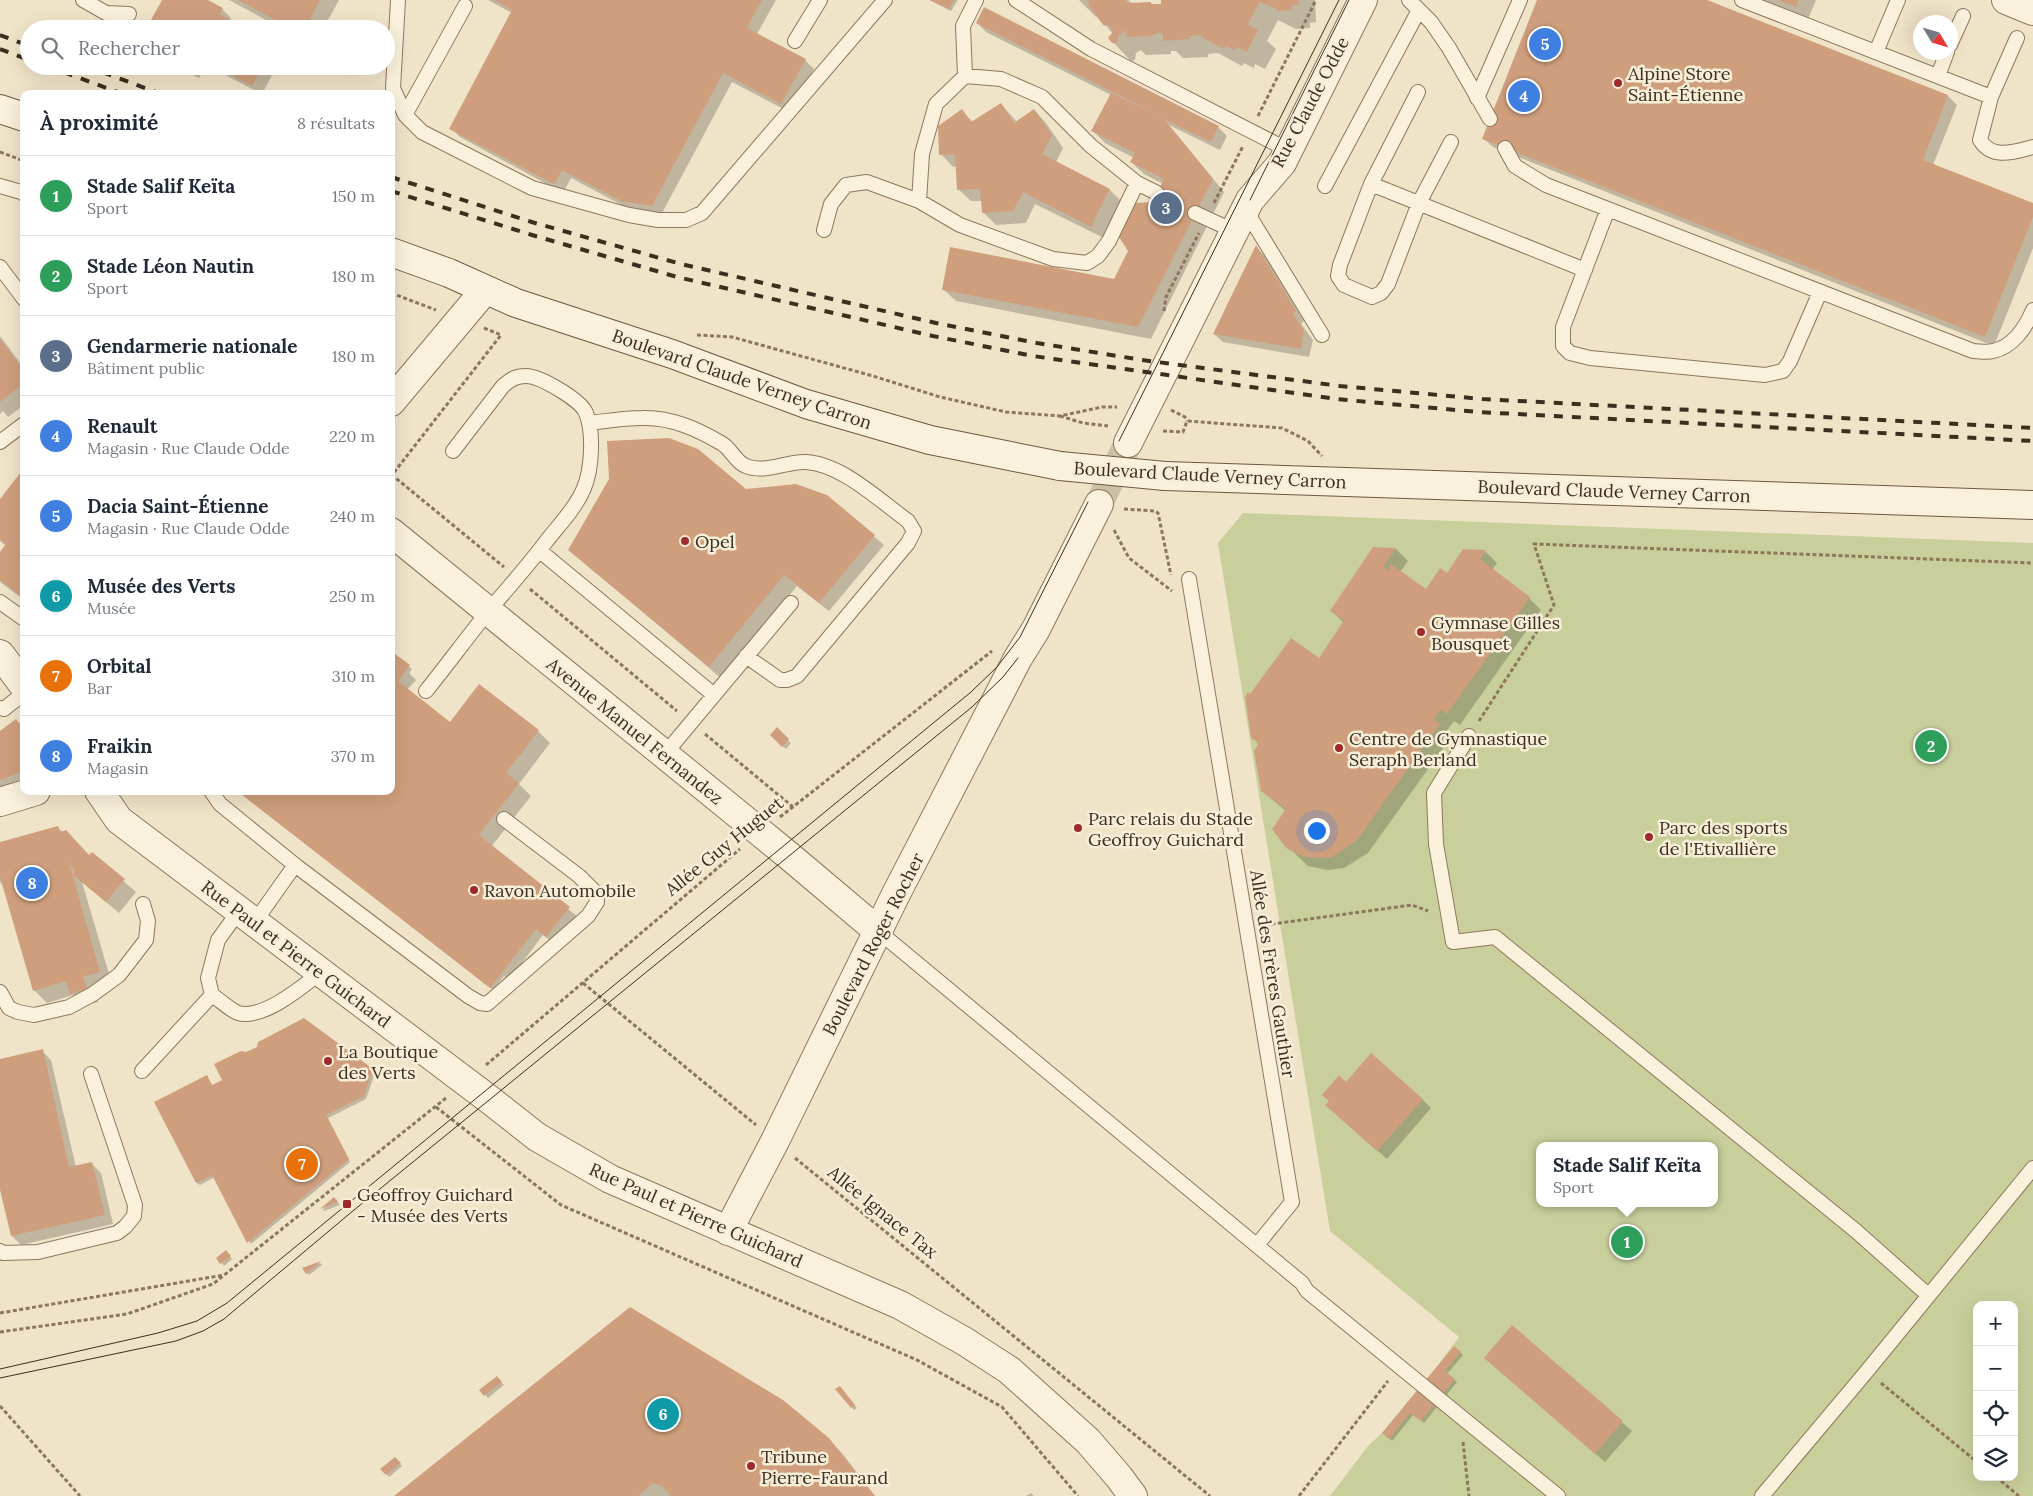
<!DOCTYPE html>
<html lang="fr">
<meta charset="utf-8">
<style>
body{margin:0;font-family:Lora,serif;background:#f2f2f3;color:#1f2937}
.controls{position:absolute;right:15px;bottom:15px;display:grid;overflow:hidden;border-radius:10px;box-shadow:0 5px 20px #0002}
.controls button{width:45px;height:45px;display:grid;place-items:center;padding:0;border:0;border-bottom:1px solid #e0e1e3;background:#fff;color:#1f2937;font:25px sans-serif}
.compass{position:absolute;left:1913px;top:15px;width:45px;height:45px;border-radius:50%;background:#fff;box-shadow:0 5px 20px #0002;rotate:128deg}
.you{position:absolute;left:1316px;top:830px;width:18px;height:18px;margin:-12px;border:4px solid #fff;border-radius:50%;background:#1a73e8;box-shadow:0 0 0 8px #1a73e833}
.badge{display:grid;place-items:center;width:32px;height:32px;border-radius:50%;background:#1a73e8;color:#fff;font-size:16px;font-weight:700}
.pin{position:absolute;translate:-50% -50%;border:2px solid #fff;box-shadow:0 1px 5px #0006}
.popup{position:absolute;left:1536px;top:1142px;width:182px;height:65px;box-sizing:border-box;display:grid;place-content:center;border-radius:10px;background:#fff;filter:drop-shadow(0 1px 4px #0005);font-size:16px;white-space:nowrap;color:#747a83}
.popup b{font-size:19px;color:#1f2937}
.popup::after{content:'';position:absolute;left:50%;top:100%;margin-left:-10px;border:10px solid transparent;border-top-color:#fff}
.list{margin:0;padding:0;list-style:none}
h2{display:flex;justify-content:space-between;align-items:center;height:65px;margin:0;padding:0 20px;font-size:21px}
h2 small{font-size:16px;font-weight:400;color:#747a83}
.list li{display:grid;grid-template-columns:32px 1fr auto;gap:15px;align-items:center;box-sizing:border-box;height:80px;padding:0 20px;border-top:1px solid #e0e1e3}
.list b{display:block;font-size:19px;white-space:nowrap}
.list p{margin:0;font-size:16px;white-space:nowrap;color:#747a83}
.list em{font-size:16px;font-style:normal;color:#747a83}
.icon{flex:none;width:28px;height:28px;fill:none;stroke:currentColor;stroke-width:2;stroke-linecap:round;stroke-linejoin:round}
.map{position:relative;flex:none;width:2033px;height:1496px;overflow:hidden}
.search{position:absolute;background:#fff;box-shadow:0 5px 20px #0002;left:20px;top:20px;width:375px;height:55px;display:flex;align-items:center;gap:12px;box-sizing:border-box;padding:0 18px;border-radius:28px;color:#747a83;font-size:19px}
.panel{position:absolute;background:#fff;box-shadow:0 5px 20px #0002;left:20px;top:90px;width:375px;height:705px;border-radius:10px}
.map>svg:first-child{display:block}
.green{fill:#c9cf9b;fill-rule:evenodd}
.shadow{fill:#0003}
.building{fill:#cf9f7d}
.lines{fill:none;stroke-linecap:round;stroke-linejoin:round}
.minor-tunnel{stroke:#ccc0a6;stroke-width:28;stroke-dasharray:28 14;stroke-linecap:butt}
.service-casing{stroke:#8d765c;stroke-width:16}
.minor-casing{stroke:#8d765c;stroke-width:30}
.secondary-casing{stroke:#6f573f;stroke-width:30}
.path{stroke:#8d765c;stroke-width:3;stroke-dasharray:4 2.5;stroke-linecap:butt}
.service{stroke:#faf1dc;stroke-width:14}
.minor{stroke:#faf1dc;stroke-width:28}
.secondary{stroke:#faf1dc;stroke-width:28}
.tram{stroke:#3d2e20;stroke-width:1}
.rail{stroke:#3d2e20;stroke-width:4;stroke-dasharray:9 9;stroke-linecap:butt}
.secondary-bridge-casing{stroke:#6f573f;stroke-width:30;stroke-linecap:butt}
.secondary-bridge{stroke:#faf1dc;stroke-width:28}
.poi-dot{fill:#9e2a2b;stroke:#f7eed8;stroke-width:2}
.labels{text-anchor:middle;dominant-baseline:central;stroke-width:5;stroke-linejoin:round;paint-order:stroke}
.poi-label{font-size:18px;fill:#3d2e20;stroke:#f7eed8;text-anchor:start}
.street-label{font-size:18px;fill:#3d2e20;stroke:#f7eed8}
</style>
<div class="map">
<svg width="2033" height="1496" viewBox="0 0 2033 1496">
<rect width="100%" height="100%" fill="#f0e4c8"/>
<path class="green" d="M1243,513l790,30v953h-703l38,-50 14,-13 56,-68 21,-28 -129,-106 -112,-688zM1540,1146h174v57h-174zM1977,1305h37v172h-37z"/>
<path class="shadow" d="M163,0h43l16,9 9,9 -1,3z
M229,0h110l-16,29h-40z
M488,0h288l-19,34 48,26 9,9 -23,44 -59,-31 -71,133 -30,-5 -60,-32 -8,15 -103,-56 -9,-9 61,-115z
M929,0h29l-7,11z
M1079,0h49l5,4 18,-1 1,2h11l-1,-5h153l1,22 -6,1v5l-14,1 -18,-9 -11,21 9,8 -11,20 -10,-5 -1,4 -10,-5 -2,3 -24,-13 -10,1v3l-25,1 -7,-7h-5v3l-25,1 -5,-5 -5,3 -1,7 -4,1 -18,-19v-8l-15,-18 -2,1z
M1538,0h166l244,96 9,9 -24,60 100,40v43l-39,98 -501,-199 -10,-9z
M1761,0h55l-8,19z
M977,23l241,104 9,9 -7,14 -51,-25 55,67 -73,147 -195,-38 -13,-12 171,-9 49,-96 -19,-10 -13,-12 3,-4 -29,-15 -12,-12 18,-36 -125,-63z
M176,66h29l-6,12z
M208,66h69l-15,28z
M1001,104l16,18 17,-12 12,13 17,25 -7,14 54,28 12,12 -18,36 -69,-34 -9,19 -30,2 -13,-13v-11h-12l-13,-12 -1,-23 -4,1 -12,-13 21,-43 11,11z
M1256,248l9,8 39,65 -3,3 12,16 -4,17 -86,-15 -9,-8z
M0,336l24,32v37l-16,12 -5,-6 -3,3z
M24,470v130l-24,-18v-28l6,-8 -6,-5v-40z
M746,491l80,5 58,49 -55,66 -32,-25 -75,93 -143,-121z
M1374,548l22,1 12,12 -8,11 26,19 21,-17 16,-23h22l12,12 -5,7 37,28 12,12 -81,115 -6,-4 -8,11 5,5 -83,116 -24,15 -16,2 -20,-4 -26,-25 4,-30 -24,-20 -3,-47 -6,-6 -2,-42 69,-36 24,-37 -13,-13z
M391,653l21,16 -3,4 7,7 -9,10 43,34 88,7 12,12 -31,41 12,12 -40,51 87,70 -22,28 -13,-10 -34,45 -5,-4 -11,14 -255,-199h153z
M16,721l8,7v56l-24,7v-59z
M777,729l14,14 -5,6 -15,-14z
M57,827l33,29 2,-2 44,38 -17,21 -37,-31 30,102 -17,5 3,13 -15,4 -10,-11 -26,8 -13,-13 -31,-105 -3,-3v-38z
M42,1051l9,9 25,107 16,-3 9,9 12,51 -92,21 -9,-9 -12,-52v-124z
M372,1070l3,3 -9,26 -38,19 22,44 -99,82 -36,-67 -15,8 -3,-2 -41,-81 50,-26 7,10z
M1346,1083l76,16 9,9 -44,51 -51,-45z
M334,1199l6,6 -16,6 -1,-2z
M228,1254l4,5 -8,7 -6,-8z
M320,1263l2,2 -13,10 -5,-6z
M1512,1327l120,104 -27,31 -110,-95z
M1454,1348l9,7 -16,19 10,8 -33,41 -10,-9 -22,27 -8,-8z
M499,1380l5,5 -16,13 -7,-8z
M837,1389l5,1 15,18 -3,2z
M828,1439l13,13 34,44h-479z
M395,1458l7,8 -13,11 -7,-8z
M1031,1493l3,3h-8z"/>
<path class="building" d="M162,0h46l15,8 -4,6 28,15h-101z
M238,0h82l-15,29h-13z
M494,0h268l-15,28 59,31 -25,45 -58,-31 -71,133 -31,-5 -59,-31 -8,14 -105,-55 63,-119z
M930,0h24l-5,9z
M1087,0h39l2,3 23,-1v2h10v-4h137l1,5h-7l1,5 -16,1v-2l-18,-7 -11,23 10,5 -11,22 -10,-5 -2,3 -9,-4 -2,3 -24,-13 1,-1 -11,1v3l-27,2v-8l-10,1v2l-27,1v-7l-7,5 -2,8h-5l-4,-5 5,-6 -5,-8 -4,2 -16,-21 2,-1z
M1537,0h170l241,95 -25,65 110,43v14l-48,120 -503,-198z
M1778,0h21l-3,7z
M984,7l235,119 -8,16 -47,-23 49,60 -75,148 -196,-37 8,-43 164,32 14,-28 -9,-14 17,-34 17,-1 11,-23 -34,-17 5,-9 -44,-22 20,-38 45,21 -180,-91z
M214,66h49l-11,20z
M1001,103l13,20 20,-14 18,26 -10,19 68,35 -19,38 -68,-35 -10,19 -31,2 -2,-24 -23,1 -2,-36 -16,1 -1,-29 24,-17 9,13z
M1256,245l40,66 -3,3 11,16 -3,19 -88,-15z
M0,339l24,32v12l-24,19z
M669,438l29,11 48,40 50,-5 31,11 48,40 -56,68 -35,-28 -75,92 -141,-117 41,-71 -2,-38z
M24,468v131l-24,-19v-28l6,-8 -6,-4v-41z
M1373,547l23,1 -13,19 5,3 3,-6 35,25 14,-21 7,5 16,-24 23,1 -6,9 50,38 -83,117 -6,-4 -7,9 6,5 -84,117 -24,16 -17,1 -13,-2 -16,-8 -14,-19 14,-20 -25,-18 -7,-40 4,-6 -1,-4 -6,-3 -6,-41 3,-5 2,2 41,-56 28,20 25,-38 -14,-9z
M391,651l19,14 -12,16 52,41 29,-38 60,46 -33,43 13,10 -40,52 91,72 -24,30 -10,-8 -46,59 -253,-197h154z
M16,719l8,10v42l-24,9v-49z
M777,727l12,12 -7,8 -12,-12z
M58,826l2,6 6,-2 23,25 3,-3 33,27 -19,23 -33,-27 2,-3 -6,-10 31,110 -17,5 4,12 -17,5 -4,-13 -33,10 -33,-114v-35z
M304,1018l69,51 -9,27 -38,19 23,44 -102,84 -35,-68 -16,8 -42,-81 53,-27 5,10 10,-5 -8,-16 27,-13 5,1 11,-5 1,-5z
M43,1049l26,118 23,-5 13,53 -94,21 -11,-46v-131z
M1371,1053l52,46 -46,52 -52,-46 4,-4 -7,-6 17,-20 7,7z
M334,1197l4,5 -18,7z
M226,1250l5,6 -11,8 -4,-6z
M321,1261l-15,13 -4,-6z
M630,1307l153,93 46,38 46,58h-204l-9,-10 -9,-3 -15,13h-244z
M1512,1325l111,96 -28,33 -111,-96z
M1454,1346l7,6 -16,19 10,8 -34,42 -11,-8 -21,26 -7,-6z
M497,1376l5,6 -18,14 -5,-6z
M840,1386l15,19 -4,3 -16,-19z
M395,1457l6,6 -15,12 -6,-6z"/>
<g class="lines">
<path class="minor-tunnel" d="M1099,504l29,-61"/>
<g class="service-casing">
<path id="service" d="M83,0l23,13 23,1
M398,0l-5,88 12,27 17,17 110,56 97,27 29,5h28l16,-7 183,-213
M1016,0l75,49 197,101
M1409,0l22,22 18,26 41,71
M1742,0l249,97 -11,43c12,20 34,12 53,7
M795,41l25,-41
M1950,45l13,-29
M1876,52l22,-52
M965,76l36,3 41,18 49,49 46,37 20,10
M1938,76l9,-24
M1418,92l-47,92 -31,81 -2,11 6,9 28,12 9,-4 7,-9 31,-81 32,-61
M1991,97l26,-59
M1477,98l43,-98
M405,115l60,-109
M1505,148l10,18 31,19 427,166c6,0 14,2 20,0 20,-4 33,-24 40,-41
M1371,184l214,86
M0,186l21,6 3,2
M1325,186l94,-176
M919,201l3,-47 14,-50 29,-28 -2,-50 13,-26
M1245,209l77,126
M1608,209l-45,118v19l7,7 20,5 175,17 18,-4 7,-10 30,-69
M1195,213l39,18
M824,230l7,-26 15,-19 21,-3 52,19 41,24 93,34 34,4 11,-7 11,-15 28,-58
M0,267l24,32
M589,423c18,-2 36,-5 53,-5 29,-1 55,11 79,25 10,5 14,19 25,23 19,8 41,-5 60,-4 36,2 74,39 102,59l6,10 -6,12 -111,133 -10,4h-7l-34,-24
M0,442l24,-18
M540,551l174,144
M1189,579l103,623 -35,43
M0,602l24,17
M426,691c21,-26 40,-52 61,-78 19,-23 40,-46 58,-70 13,-17 31,-35 39,-55 8,-19 10,-56 2,-75 -5,-13 -46,-37 -60,-37 -10,0 -15,3 -23,10l-50,65
M0,708l4,1 20,-16
M1469,736l-35,57 2,51 17,98 42,-5 361,294 72,64
M664,755l127,-152
M211,791l9,13 75,61
M239,911l-21,29 -10,38 4,17c8,5 18,15 26,18 25,7 64,-26 82,-40
M254,923l41,-58 173,131 12,7 7,1 101,-88 9,-14 -1,-9 -17,-17 -75,-57
M878,931l424,352 5,8 251,205
M0,992l9,16 9,4 16,3 35,-8 24,-13 26,-19 27,-35 2,-19 -5,-17
M142,1071l70,-76
M0,1251l3,2 35,-1 79,-19 8,-6 9,-11 1,-11 -44,-131
M1762,1496l105,-125 166,-203"/>
</g>
<g class="minor-casing">
<path id="minor" d="M2006,0l27,11
M391,402l94,-112
M1128,443l122,-243 32,-37 81,-163
M391,532l397,323 90,76
M0,654l24,32
M99,791l20,29 371,280 47,37 73,42 290,126 64,36 45,29 79,71 31,36 14,19
M0,802l36,-11
M728,1231l47,-90 121,-247 122,-236 18,-29 63,-125"/>
</g>
<g class="secondary-casing">
<path id="secondary" d="M0,109l24,8
M391,252l58,21 67,30 156,51 134,50 124,36 130,26
M1165,476l868,29"/>
</g>
<path class="path" d="M1258,116l58,-116
M0,152l24,9
M1214,203l29,-57
M391,293l45,17
M1164,311l2,-14 33,-64
M484,328l17,7 -109,140 112,92
M697,335l35,2 141,39 67,21 66,15 54,4 42,-9h15
M1171,410l14,7 2,4
M1060,416l23,7 25,3
M1163,431l20,1 4,-11 95,7 26,13 14,15
M1124,509l31,2 3,2 13,62
M1114,530l15,28 43,33
M530,589l147,122
M1479,721l75,-116 -20,-61 499,19
M705,734l88,73
M780,817l212,-166
M1265,925l147,-20 16,6
M583,983l173,142
M486,1065l254,-216
M436,1107l125,98 356,155 85,47 76,89
M795,1158l415,338
M0,1313l224,-38
M0,1332l127,-18 86,-30 233,-186
M1881,1383l96,79
M0,1406l80,90
M1463,1442l6,54
M1996,1477l23,19
M1299,1496l89,-115"/>
<use href="#service" class="service"/>
<use href="#minor" class="minor"/>
<use href="#secondary" class="secondary"/>
<path class="tram" d="M1250,200l99,-200
M1119,441l220,-441
M0,1369l158,-36 39,-12 30,-18 744,-611 26,-25 23,-30 68,-135
M0,1378l176,-37 27,-10 21,-12 130,-109 618,-503 31,-30 15,-19"/>
<path class="rail" d="M0,35l29,11
M0,49l29,11
M47,66l76,28
M86,66l75,28
M391,177l144,46 146,41 255,59 101,20 105,17 198,26 142,13 551,29
M391,191l141,44 145,42 256,59 100,20 303,43 142,13 555,29"/>
<g class="secondary-bridge-casing">
<path id="secondary-bridge" d="M1060,466l105,10"/>
</g>
<use href="#secondary-bridge" class="secondary-bridge"/>
</g>
<g class="poi-dot">
<circle cx="1618" cy="83" r="5"/>
<circle cx="685" cy="541" r="5"/>
<circle cx="1421" cy="632" r="5"/>
<circle cx="1339" cy="748" r="5"/>
<circle cx="1078" cy="828" r="5"/>
<circle cx="1649" cy="837" r="5"/>
<circle cx="474" cy="890" r="5"/>
<circle cx="328" cy="1061" r="5"/>
<rect x="342" y="1199" width="10" height="10" rx="2.5"/>
<circle cx="751" cy="1466" r="5"/>
</g>
<g class="labels">
<g class="poi-label">
<text x="1628" y="73">Alpine Store<tspan x="1628" dy="21">Saint-Étienne</tspan></text>
<text x="695" y="541">Opel</text>
<text x="1431" y="622">Gymnase Gilles<tspan x="1431" dy="21">Bousquet</tspan></text>
<text x="1349" y="738">Centre de Gymnastique<tspan x="1349" dy="21">Seraph Berland</tspan></text>
<text x="1088" y="818">Parc relais du Stade<tspan x="1088" dy="21">Geoffroy Guichard</tspan></text>
<text x="1659" y="827">Parc des sports<tspan x="1659" dy="21">de l'Etivallière</tspan></text>
<text x="484" y="890">Ravon Automobile</text>
<text x="338" y="1051">La Boutique<tspan x="338" dy="21">des Verts</tspan></text>
<text x="357" y="1194">Geoffroy Guichard<tspan x="357" dy="21">- Musée des Verts</tspan></text>
<text x="761" y="1456">Tribune<tspan x="761" dy="21">Pierre-Faurand</tspan></text>
</g>
<g class="street-label">
<text transform="translate(1310 102) rotate(-62)">Rue Claude Odde</text>
<text transform="translate(742 379) rotate(19)">Boulevard Claude Verney Carron</text>
<text transform="translate(1210 475) rotate(3)">Boulevard Claude Verney Carron</text>
<text transform="translate(1614 491) rotate(2)">Boulevard Claude Verney Carron</text>
<text transform="translate(635 731) rotate(39)">Avenue Manuel Fernandez</text>
<text transform="translate(724 846) rotate(-39)">Allée Guy Huguet</text>
<text transform="translate(873 944) rotate(-63)">Boulevard Roger Rocher</text>
<text transform="translate(296 954) rotate(37)">Rue Paul et Pierre Guichard</text>
<text transform="translate(1273 974) rotate(81)">Allée des Frères Gauthier</text>
<text transform="translate(883 1212) rotate(39)">Allée Ignace Tax</text>
<text transform="translate(696 1215) rotate(24)">Rue Paul et Pierre Guichard</text>
</g>
</g>
</svg>
<div class="controls">
<button>+</button>
<button>−</button>
<button><svg class="icon" aria-label="locate" viewBox="0 0 24 24"><circle cx="12" cy="12" r="6"/><path d="M12 2v4M12 18v4M2 12h4M18 12h4"/></svg></button>
<button><svg class="icon" aria-label="layers" viewBox="0 0 24 24"><path d="M12 4l9 5-9 5-9-5zM3 14l9 5 9-5"/></svg></button>
</div>
<svg class="compass" viewBox="-18 -18 36 36"><path d="M0-13l5 13h-10z" fill="#e53935"/><path d="M0 13l5-13h-10z" fill="#747a83"/></svg>
<div class="you"></div>
<div class="pin badge" style="left:1627px;top:1242px;background:#2e9e5b">1</div>
<div class="popup"><b>Stade Salif Keïta</b>Sport</div>
<div class="pin badge" style="left:1931px;top:746px;background:#2e9e5b">2</div>
<div class="pin badge" style="left:1166px;top:208px;background:#5c6f8a">3</div>
<div class="pin badge" style="left:1524px;top:96px;background:#3f7fe0">4</div>
<div class="pin badge" style="left:1545px;top:44px;background:#3f7fe0">5</div>
<div class="pin badge" style="left:663px;top:1414px;background:#0f9aa8">6</div>
<div class="pin badge" style="left:302px;top:1164px;background:#e8710a">7</div>
<div class="pin badge" style="left:32px;top:883px;background:#3f7fe0">8</div>
<div class="search"><svg class="icon" aria-label="search" viewBox="0 0 24 24"><circle cx="10" cy="10" r="6"/><path d="M15 15l6 6"/></svg>Rechercher</div>
<section class="panel">
<h2>À proximité<small>8 résultats</small></h2>
<ul class="list">
<li><span class="badge" style="background:#2e9e5b">1</span><div><b>Stade Salif Keïta</b><p>Sport</p></div><em>150 m</em></li>
<li><span class="badge" style="background:#2e9e5b">2</span><div><b>Stade Léon Nautin</b><p>Sport</p></div><em>180 m</em></li>
<li><span class="badge" style="background:#5c6f8a">3</span><div><b>Gendarmerie nationale</b><p>Bâtiment public</p></div><em>180 m</em></li>
<li><span class="badge" style="background:#3f7fe0">4</span><div><b>Renault</b><p>Magasin · Rue Claude Odde</p></div><em>220 m</em></li>
<li><span class="badge" style="background:#3f7fe0">5</span><div><b>Dacia Saint-Étienne</b><p>Magasin · Rue Claude Odde</p></div><em>240 m</em></li>
<li><span class="badge" style="background:#0f9aa8">6</span><div><b>Musée des Verts</b><p>Musée</p></div><em>250 m</em></li>
<li><span class="badge" style="background:#e8710a">7</span><div><b>Orbital</b><p>Bar</p></div><em>310 m</em></li>
<li><span class="badge" style="background:#3f7fe0">8</span><div><b>Fraikin</b><p>Magasin</p></div><em>370 m</em></li>
</ul>
</section>
</div>
